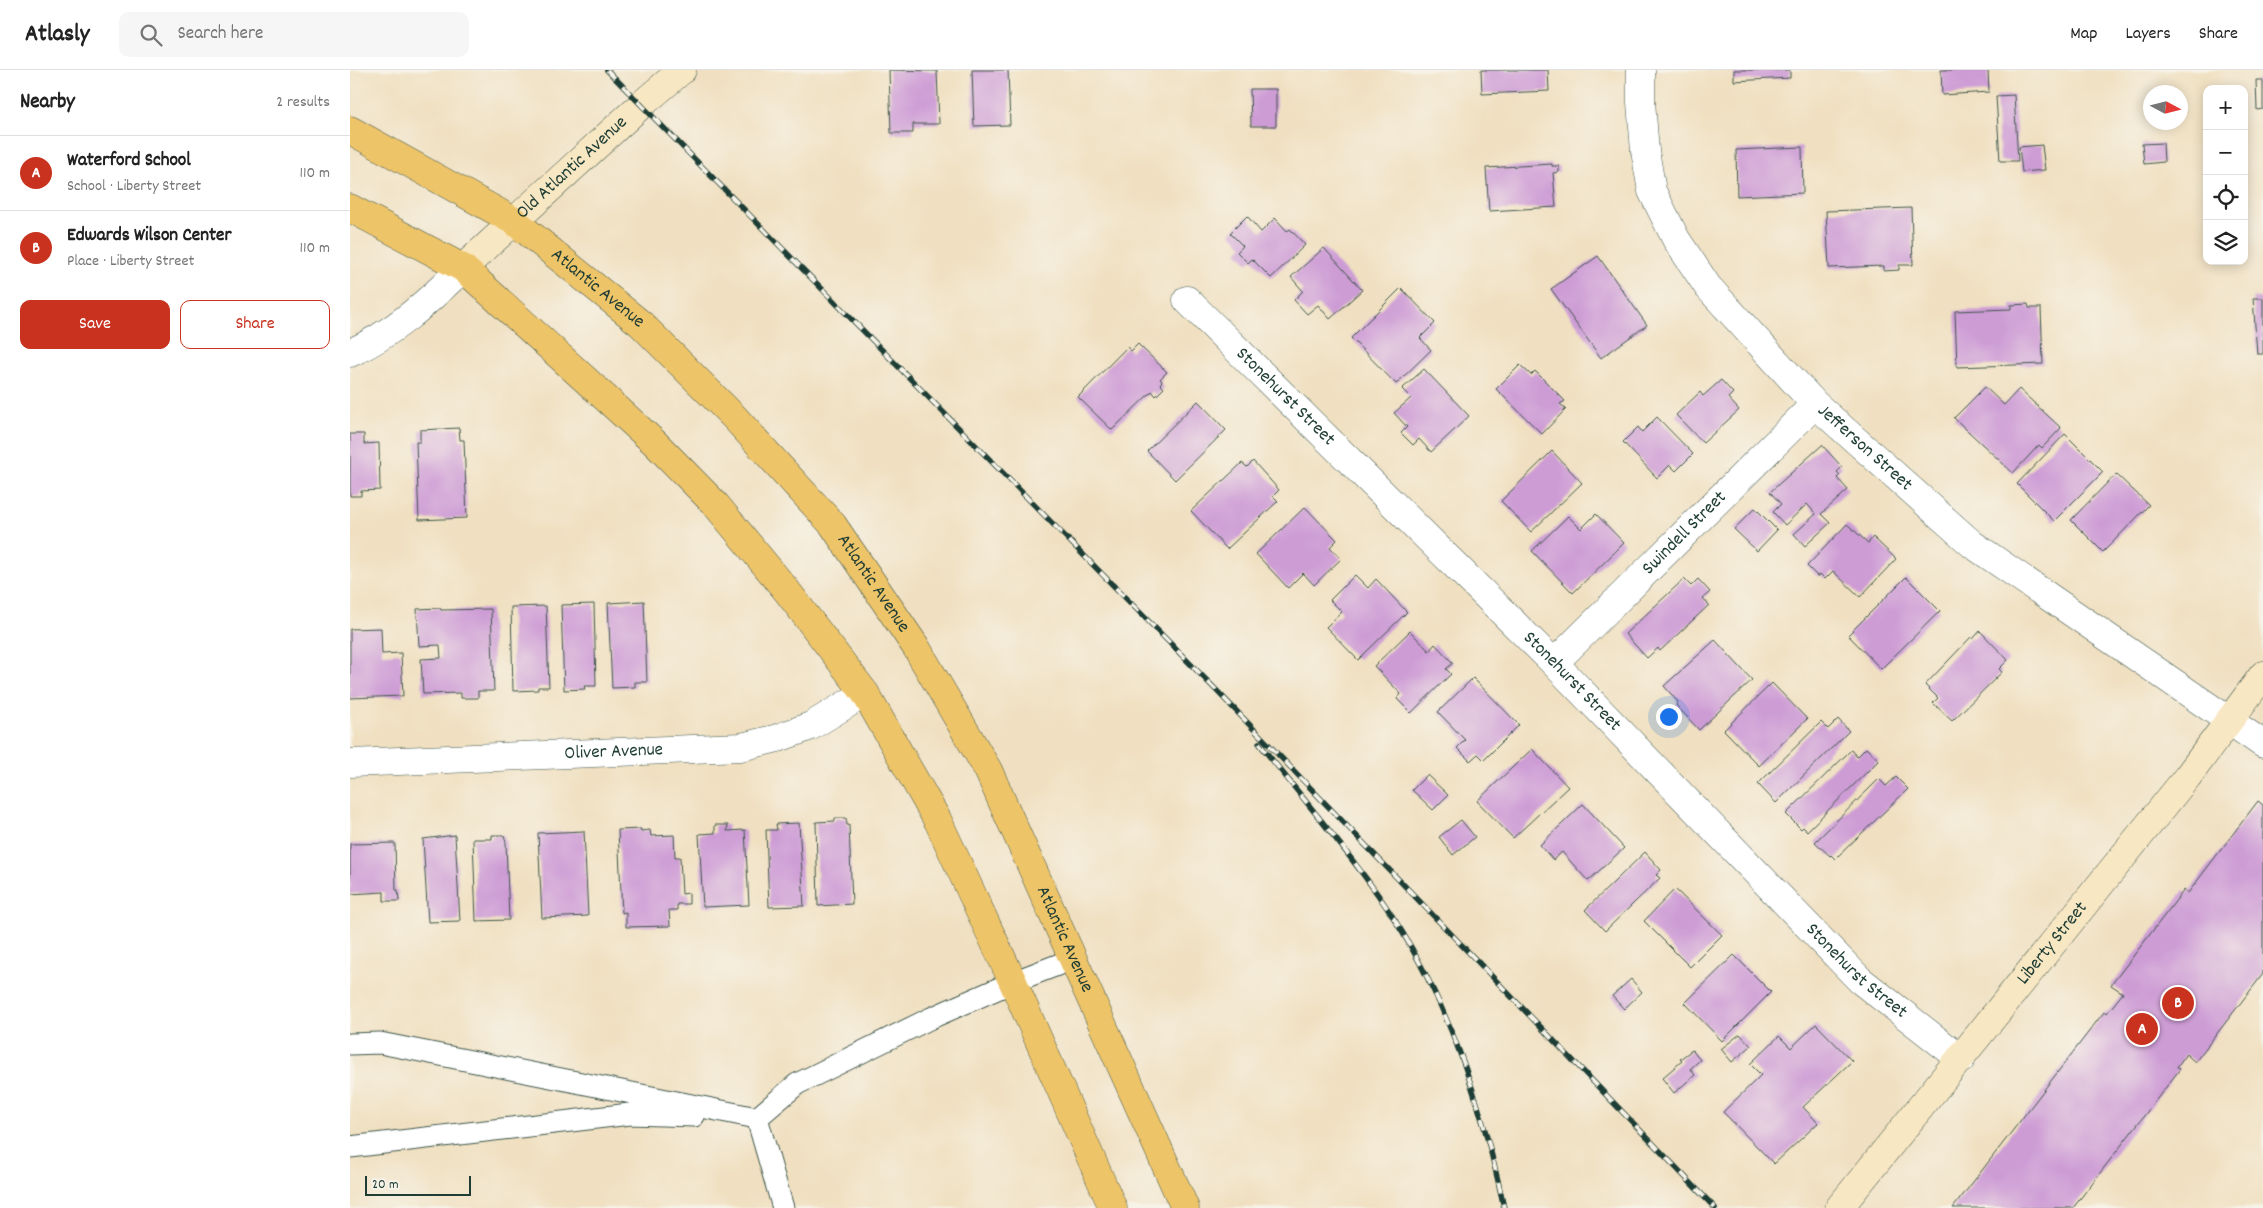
<!DOCTYPE html>
<meta charset="utf-8">
<style>
body{margin:0;font-family:Dekko,sans-serif;background:#f6f6f6;color:#222}
.controls{position:absolute;right:15px;top:15px;display:grid;overflow:hidden;border-radius:10px;box-shadow:0 2px 12px #0003}
.controls button{width:45px;height:45px;display:grid;place-items:center;padding:0;border:0;border-bottom:1px solid #e0e0e0;background:#fff;color:#222;font:25px sans-serif}
.compass{position:absolute;left:1793px;top:15px;width:45px;height:45px;border-radius:50%;background:#fff;box-shadow:0 2px 12px #0003;rotate:97deg}
.scale{position:absolute;left:15px;bottom:12px;width:106px;box-sizing:border-box;padding-left:5px;border:2px solid #1f3d34;border-top:0;font-size:14px;line-height:18px;white-space:nowrap;color:#1f3d34;-webkit-text-stroke:4px #f7f3e8;paint-order:stroke}
.you{position:absolute;left:1318px;top:646px;width:18px;height:18px;margin:-12px;border:4px solid #fff;border-radius:50%;background:#1a73e8;box-shadow:0 0 0 8px #1a73e833}
.badge{display:grid;place-items:center;width:32px;height:32px;border-radius:50%;background:#c8321e;color:#fff;font-size:16px;font-weight:700}
.pin{position:absolute;translate:-50% -50%;border:2px solid #fff;box-shadow:0 1px 5px #0006}
.list{margin:0;padding:0;list-style:none}
h2{display:flex;justify-content:space-between;align-items:center;height:65px;margin:0;padding:0 20px;font-size:21px}
h2 small{font-size:16px;font-weight:400;color:#767676}
.list li{display:grid;grid-template-columns:32px 1fr auto;gap:15px;align-items:center;box-sizing:border-box;height:75px;padding:0 20px;border-top:1px solid #e0e0e0}
.list b{display:block;font-size:19px;white-space:nowrap}
.list p{margin:0;font-size:16px;white-space:nowrap;color:#767676}
.list em{font-size:16px;font-style:normal;color:#767676}
.actions{display:flex;gap:10px;padding:15px 20px}
.actions a{flex:1;padding:11px 0;border:1px solid #c8321e;border-radius:10px;text-align:center;font-size:18px;color:#c8321e}
.actions .main{background:#c8321e;color:#fff}
.icon{flex:none;width:28px;height:28px;fill:none;stroke:currentColor;stroke-width:2;stroke-linecap:round;stroke-linejoin:round}
.map{position:relative;flex:none;width:1913px;height:1138px;overflow:hidden}
header{display:flex;align-items:center;gap:30px;box-sizing:border-box;height:70px;padding:0 25px;background:#fff;border-bottom:1px solid #e0e0e0}
header strong{font-size:24px}
nav{display:flex;gap:28px;margin-inline-start:auto;font-size:18px}
.search{width:350px;height:45px;background:#f6f6f6;display:flex;align-items:center;gap:12px;box-sizing:border-box;padding:0 18px;border-radius:10px;color:#767676;font-size:19px}
main{display:flex}
aside{flex:1;background:#fff}
.map>svg:first-child{display:block}
.building{fill:#cd9cd5}
.lines{fill:none;stroke-linecap:round;stroke-linejoin:round}
.lane-casing{stroke:#3e5549;stroke-width:23}
.street-casing{stroke:#3e5549;stroke-width:29}
.secondary-casing{stroke:#3e5549;stroke-width:29}
.primary-casing{stroke:#3e5549;stroke-width:29}
.lane{stroke:#fff;stroke-width:21}
.street{stroke:#fff;stroke-width:28}
.secondary{stroke:#f8e7c3;stroke-width:28}
.primary{stroke:#eec469;stroke-width:28}
.rail-casing{stroke:#1f3d34;stroke-width:5.5}
.rail{stroke:#f7f3e8;stroke-width:4;stroke-dasharray:11;stroke-linecap:butt}
.labels{text-anchor:middle;dominant-baseline:central;stroke-width:4;stroke-linejoin:round;paint-order:stroke}
.street-label{font-size:19px;fill:#1f3d34;stroke:#f7f3e8}
</style>
<header>
<strong>Atlasly</strong>
<div class="search"><svg class="icon" aria-label="search" viewBox="0 0 24 24"><circle cx="10" cy="10" r="6"/><path d="M15 15l6 6"/></svg>Search here</div>
<nav><a>Map</a><a>Layers</a><a>Share</a></nav>
</header>
<main>
<aside>
<h2>Nearby<small>2 results</small></h2>
<ul class="list">
<li><span class="badge">A</span><div><b>Waterford School</b><p>School · Liberty Street</p></div><em>110 m</em></li>
<li><span class="badge">B</span><div><b>Edwards Wilson Center</b><p>Place · Liberty Street</p></div><em>110 m</em></li>
</ul>
<div class="actions"><a class="main">Save</a><a>Share</a></div>
</aside>
<div class="map">
<svg width="1913" height="1138" viewBox="0 0 1913 1138">
<rect width="100%" height="100%" fill="#f7f3e8"/>
<filter id="ink" filterUnits="userSpaceOnUse"><feTurbulence type="fractalNoise" baseFrequency=".02" numOctaves="2"/><feDisplacementMap in="SourceGraphic" scale="10" xChannelSelector="R" yChannelSelector="G"/><feConvolveMatrix kernelMatrix="1 2 1 2 8 2 1 2 1" color-interpolation-filters="sRGB"/></filter>
<filter id="wash" filterUnits="userSpaceOnUse"><feTurbulence type="fractalNoise" baseFrequency=".0096" numOctaves="4" result="noise"/><feDisplacementMap in="SourceGraphic" scale="20" xChannelSelector="R" yChannelSelector="G"/><feGaussianBlur stdDeviation="1.12" result="paint"/><feColorMatrix in="noise" values="0 0 0 0 0 0 0 0 0 0 0 0 0 0 0 0 0 1.4 0 .05"/><feComposite in="paint" operator="in"/></filter>
<g filter="url(#wash)">
<rect width="100%" height="100%" fill="#f0e0c1"/>
<g id="blocks">
<path class="building" d="M539,0l48,1 2,53h-26v9h-22z
M622,0h36l2,55 -36,1z
M1131,0h67l1,21 -67,3z
M1384,0h56v8l-56,3z
M1591,0h47l1,22 -47,3z
M1906,10h7v29l-6,1z
M900,19h26v37h-25z
M1664,25l4,66h-18l-4,-65z
M1813,73l1,19 -20,2 -2,-20z
M1692,75l3,25 -23,2 -3,-25z
M1452,77l1,46 -66,3 -1,-46z
M1202,94v2h7v6l-6,1 3,34 -67,4 -3,-43z
M1561,138l2,57h-14v5l-15,1v-5l-55,2 -3,-57z
M897,146l14,16 14,-14 12,13 3,-2 15,16 -34,33 -19,-19 -4,4 -11,-11 6,-6 -13,-13z
M974,178l38,42 -32,29 -12,-14 -11,9 -13,-14 9,-9 -12,-14z
M1248,186l49,69 -46,33 -50,-69z
M1051,218l34,35 -15,15 11,12 -35,34 -45,-46z
M1903,228h10v56h-6z
M1678,234l1,4h12l2,56 -86,3 -2,-56 56,-2v-4z
M788,274l29,28 -7,7 2,2 -2,3 4,4 -8,8 -4,-5 -40,39 -34,-33 49,-50 4,4z
M1170,295l11,10 4,-4 30,30 -5,3 6,5 -24,25 -46,-45z
M1074,299l45,47 -38,36 -12,-13 -6,6 -12,-12 6,-6 -13,-14 17,-15 -9,-9z
M1371,310l12,13 -5,5 11,12 -36,33 -27,-28 24,-23 3,4z
M1635,317l19,18 15,-16 42,39 -19,20 -3,-3 -26,28 -59,-55z
M848,331l28,29 -51,50 -28,-29z
M1307,347l36,37 -17,17 -6,-6 -13,13 -34,-36 15,-15 4,5z
M109,358l1,12h4l3,78 -48,2 -3,-78h4v-12z
M0,364h14v10l15,-1 1,47 -19,1v5h-11z
M1715,364l38,38 -49,49 -37,-37z
M1472,375l20,22 -5,5 3,3 -3,3 11,12 -27,24 9,9 -25,23 -11,-12 22,-20 -9,-10 -22,21 -12,-13 8,-8 -11,-12z
M1202,381l30,32 -51,49 -30,-31z
M903,391l26,29 -6,6 5,5 -51,48 -36,-38 51,-48 5,4z
M1766,404l33,31 -46,47 -32,-32z
M955,437l32,33 -7,7 11,12 -27,26 -11,-12 -15,15 -32,-34z
M1405,438l22,22 -20,21 -23,-22z
M1246,444l28,29 -51,50 -41,-42 36,-35 13,13z
M1497,454l21,19 5,-6 23,22 -36,38 -27,-26 -8,8 -5,-5 -2,3 -11,-11z
M1005,505l13,13 8,-9 31,33 -49,48 -32,-33 16,-15 -12,-12z
M1556,507l34,34 -59,58 -33,-34z
M1334,509l7,7 7,-7 12,13 -7,6 6,7 -49,46 -2,-3 -11,10 -22,-24z
M294,531l3,81h-12v5l-23,1 -4,-85z
M244,534l2,82h-12l1,3 -21,1 -3,-85z
M196,536l3,81h-11v3l-25,1 -2,-84z
M90,538l1,2 50,-1 3,82h-16v7h-17v-5l-38,1 -2,-35 20,-1 -1,-13 -21,1 -2,-37z
M31,558l1,26 19,-1 2,43 -53,2v-69z
M1060,561l19,20 6,-7 18,19 -7,6 5,5 -40,39 -14,-14 4,-5 -27,-28z
M1630,561l28,29 -9,9 3,3 -50,49 -19,-18 5,-5 -13,-13 46,-48 2,2z
M1365,570l37,40 -53,50 -23,-25 2,-3 -14,-16z
M1123,608l46,47 -35,35 -6,-6 -8,7 -13,-13 8,-8 -27,-28z
M1422,613l35,36 -48,47 -35,-36z
M1488,649l11,12 -73,72 -18,-19 63,-62 7,7z
M1516,678l13,12 -72,71 -4,-4 -2,2 -15,-15 65,-64 6,7z
M1182,679l36,38 -55,51 -36,-37z
M1077,705l21,20 -15,15 -21,-20z
M1546,707l12,12 -73,70 -4,-4 -1,1 -15,-14 64,-63 7,7z
M1908,731l5,4v169l-68,88 -9,-8 -9,13 3,2 -107,139h-120l151,-196 3,1 16,-20 -12,-8 73,-95 4,3z
M1233,734l41,44 -36,33 -26,-29 -9,8 -13,-15z
M485,748h11l1,7h2l3,79 -34,2 -2,-84 19,-1z
M1111,750l14,17 -22,18 -14,-18z
M449,753l5,83 -35,1 -3,-77h11l-1,-6z
M365,755h13l-1,6 18,-1 4,75 -46,2 -4,-73 16,-1z
M291,759v2l9,-1 1,6 23,-1 1,22h5l2,37 7,-1v11h-12v6h-8l1,16 -44,1v-15l-4,1 -4,-83z
M234,761l4,85 -46,2 -4,-85z
M105,765l5,86 -32,1 -5,-83z
M142,765h12l2,7 3,78 -33,1 -3,-82h19z
M45,773l1,47h2l1,11h-15v-9l-34,2v-50z
M1295,782l16,18 -5,5 4,3 -55,53 -20,-21z
M1325,819l47,46 -32,32 -46,-46z
M1384,885l37,37 -49,49 -37,-38z
M1281,909l11,13 -18,17 -12,-13z
M1466,954l36,37 -49,46 15,16 -44,41 -51,-52 38,-37 -11,-11 29,-28 12,12z
M1390,964l11,12 -19,16 -11,-13z
M1342,980l8,10 -10,9 5,6 -21,18 -12,-15 20,-17 -2,-2z"/>
</g>
</g>
<g filter="url(#ink)">
<use href="#blocks" fill-opacity="0" stroke="#3e5549" stroke-width="1"/>
<g class="lines">
<g class="lane-casing">
<path id="lane" d="M0,974l30,-1 377,75
M0,1077l280,-33 64,2
M433,1138l-26,-90 40,-34 134,-66 82,-36 60,-23"/>
</g>
<g class="street-casing">
<g id="street">
<path id="s1" d="M1291,0v32l4,49 7,40 24,48 32,48 107,117 157,140 291,200"/>
<path id="s2" d="M837,230l367,363 306,317 101,79"/>
<path d="M0,283c45,-20 78,-52 113,-85"/>
<path id="s3" d="M1204,593l261,-259"/>
<path id="s4" d="M0,693l391,-16 37,-9 33,-12 54,-33"/>
</g>
</g>
<g class="secondary-casing">
<g id="secondary">
<path id="s5" d="M113,198l178,-163 41,-35"/>
<path id="s6" d="M1489,1138l349,-432 75,-101"/>
</g>
</g>
<g class="primary-casing">
<g id="primary">
<path id="s7" d="M0,60l164,91 127,103 94,94 98,107 83,122 72,123 197,438"/>
<path d="M0,138l113,60 193,176 60,61 71,86 78,102 73,128 75,161 100,226"/>
</g>
</g>
<use href="#lane" class="lane"/>
<use href="#street" class="street"/>
<use href="#secondary" class="secondary"/>
<use href="#primary" class="primary"/>
<g class="rail-casing">
<path id="rail" d="M257,0l610,621 498,517
M909,673c42,54 88,106 126,162 61,90 97,198 119,303"/>
</g>
<use href="#rail" class="rail"/>
</g>
</g>
<g class="labels">
<g class="street-label">
<text stroke="none"><textPath href="#s5" startOffset="148">Old Atlantic Avenue</textPath></text>
<text stroke="none"><textPath href="#s7" startOffset="295">Atlantic Avenue</textPath></text>
<text stroke="none"><textPath href="#s2" startOffset="138">Stonehurst Street</textPath></text>
<text stroke="none"><textPath href="#s1" startOffset="458">Jefferson Street</textPath></text>
<text stroke="none"><textPath href="#s3" startOffset="184">Swindell Street</textPath></text>
<text stroke="none"><textPath href="#s7" startOffset="700">Atlantic Avenue</textPath></text>
<text stroke="none"><textPath href="#s2" startOffset="542">Stonehurst Street</textPath></text>
<text stroke="none"><textPath href="#s4" startOffset="264">Oliver Avenue</textPath></text>
<text stroke="none"><textPath href="#s7" startOffset="1105">Atlantic Avenue</textPath></text>
<text stroke="none"><textPath href="#s6" startOffset="340">Liberty Street</textPath></text>
<text stroke="none"><textPath href="#s2" startOffset="948">Stonehurst Street</textPath></text>
</g>
</g>
</svg>
<div class="controls">
<button>+</button>
<button>−</button>
<button><svg class="icon" aria-label="locate" viewBox="0 0 24 24"><circle cx="12" cy="12" r="6"/><path d="M12 2v4M12 18v4M2 12h4M18 12h4"/></svg></button>
<button><svg class="icon" aria-label="layers" viewBox="0 0 24 24"><path d="M12 4l9 5-9 5-9-5zM3 14l9 5 9-5"/></svg></button>
</div>
<svg class="compass" viewBox="-18 -18 36 36"><path d="M0-13l5 13h-10z" fill="#e53935"/><path d="M0 13l5-13h-10z" fill="#767676"/></svg>
<div class="scale">20 m</div>
<div class="you"></div>
<div class="pin badge" style="left:1792px;top:959px">A</div>
<div class="pin badge" style="left:1828px;top:933px">B</div>
</div>
</main>
